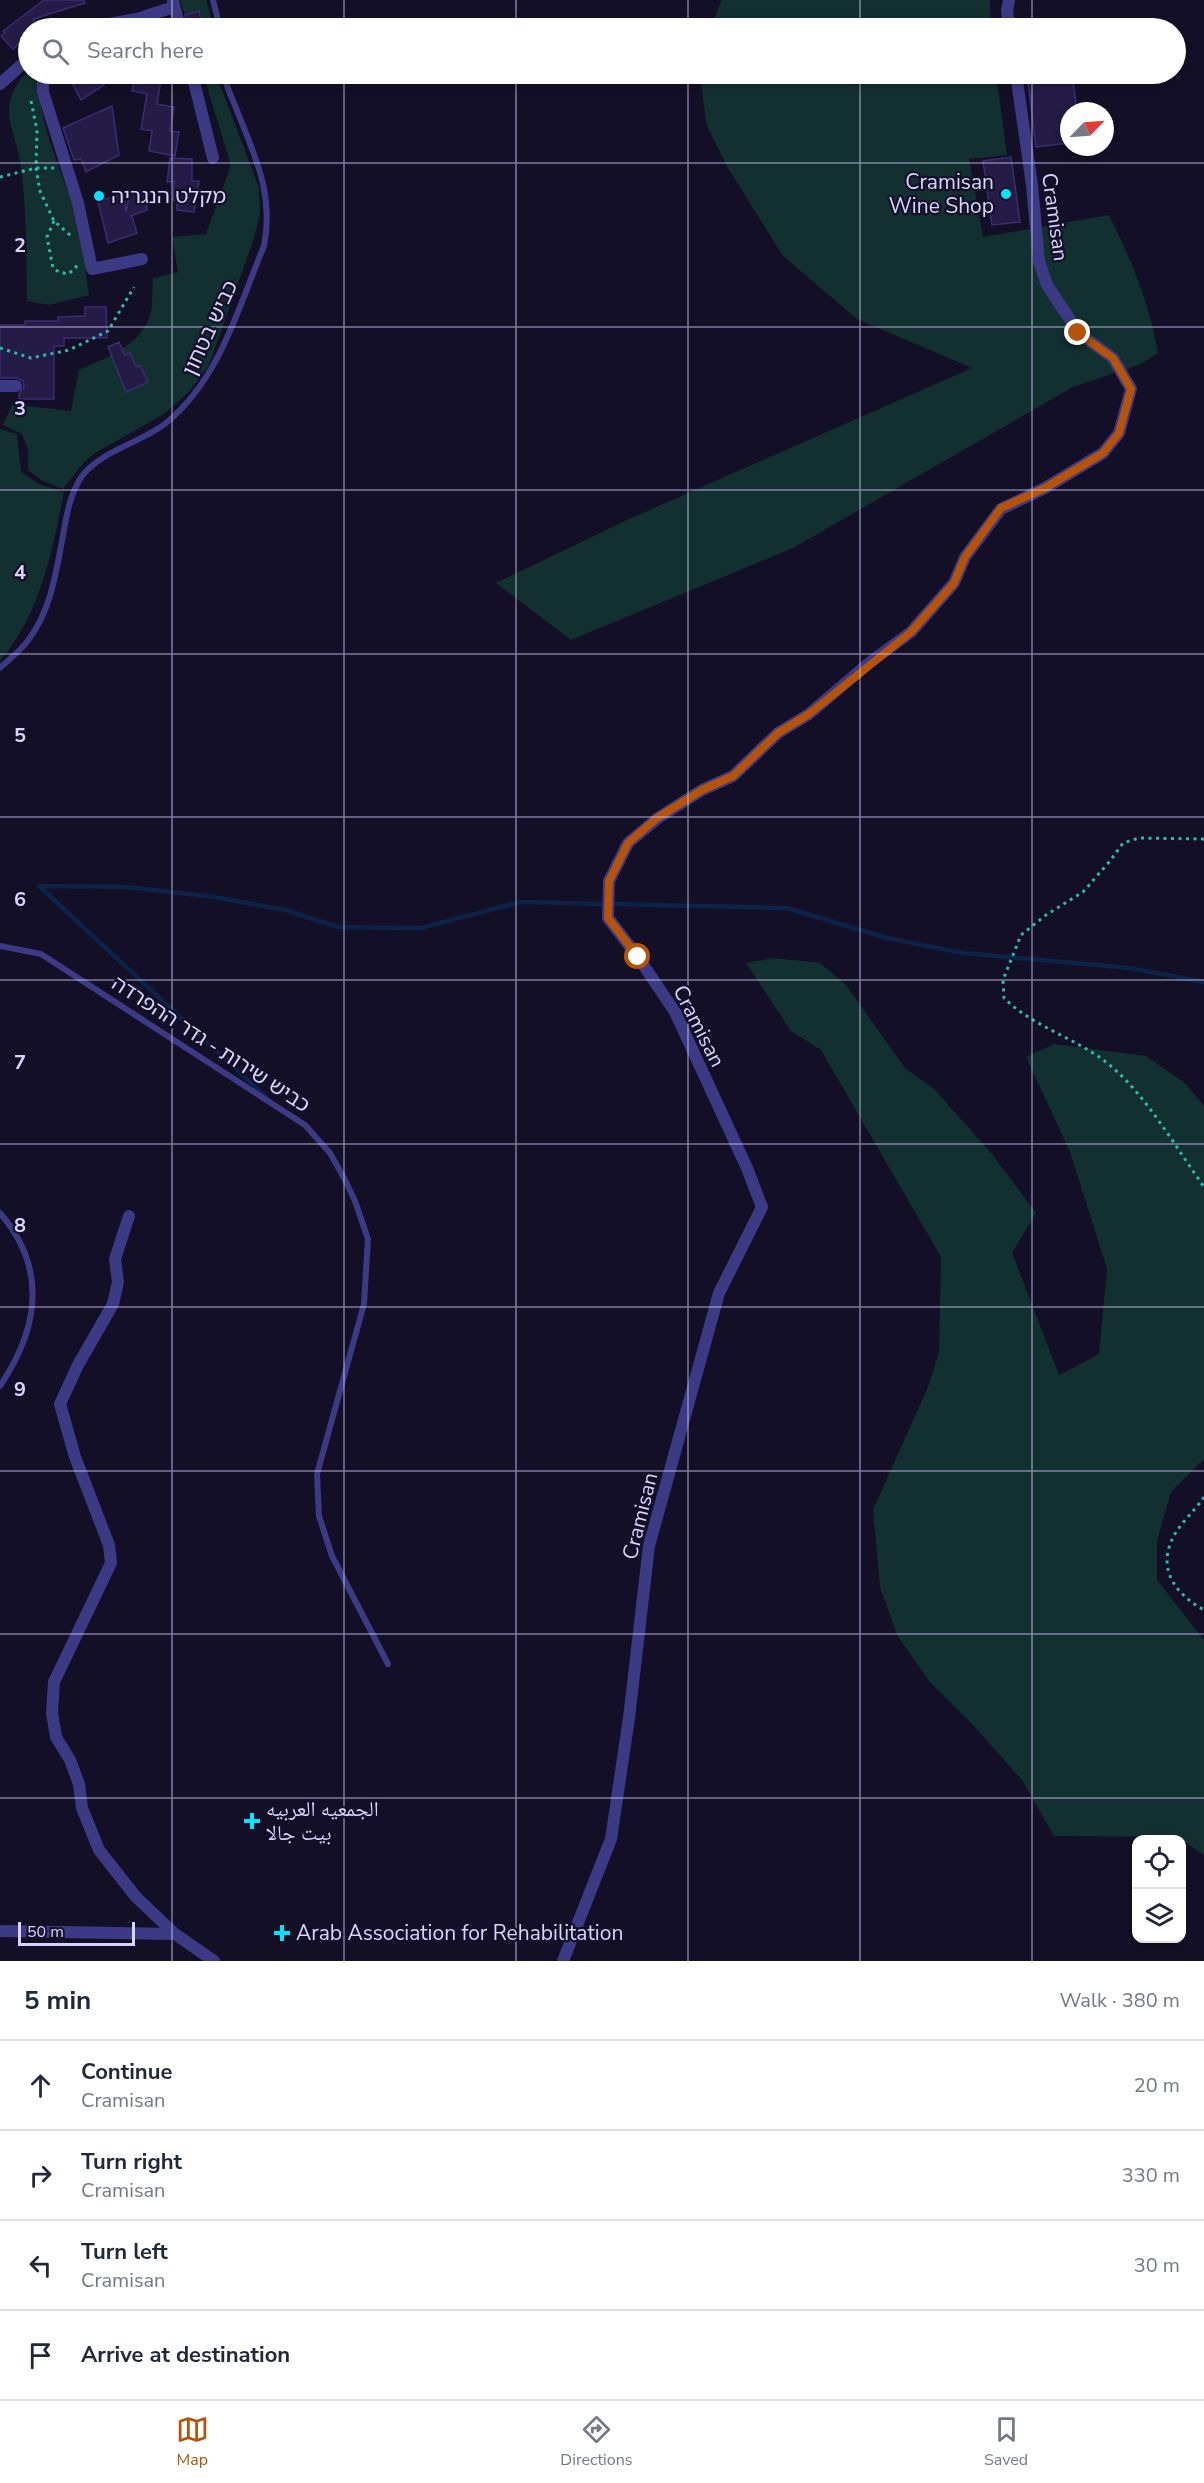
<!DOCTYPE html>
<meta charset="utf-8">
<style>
body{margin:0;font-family:"Nunito Sans","Noto Naskh Arabic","Noto Sans Hebrew",sans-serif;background:#f6f6f7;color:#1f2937}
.controls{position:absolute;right:18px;bottom:18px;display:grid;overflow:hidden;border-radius:12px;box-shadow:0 3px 9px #0003}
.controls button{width:54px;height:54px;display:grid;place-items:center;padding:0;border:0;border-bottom:2px solid #e0e1e3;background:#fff;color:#1f2937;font:30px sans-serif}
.compass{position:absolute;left:1060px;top:102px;width:54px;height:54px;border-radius:50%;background:#fff;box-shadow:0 3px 9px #0003;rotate:65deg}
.scale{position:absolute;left:18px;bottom:15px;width:117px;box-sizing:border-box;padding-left:6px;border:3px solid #d9d4ff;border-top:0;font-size:16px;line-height:21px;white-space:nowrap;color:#d9d4ff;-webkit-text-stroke:4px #130f26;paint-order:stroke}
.stop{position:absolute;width:18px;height:18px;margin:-14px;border:4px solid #b45309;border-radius:50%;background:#fff}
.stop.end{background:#b45309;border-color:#fff;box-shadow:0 2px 6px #0008}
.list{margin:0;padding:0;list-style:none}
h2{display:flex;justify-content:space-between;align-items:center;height:78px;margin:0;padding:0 24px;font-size:26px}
h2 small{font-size:20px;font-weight:400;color:#747a83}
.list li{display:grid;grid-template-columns:39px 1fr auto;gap:18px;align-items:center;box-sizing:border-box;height:90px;padding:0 24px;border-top:2px solid #e0e1e3}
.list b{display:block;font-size:22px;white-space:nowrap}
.list p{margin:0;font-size:20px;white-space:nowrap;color:#747a83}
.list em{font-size:20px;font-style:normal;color:#747a83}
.icon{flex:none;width:33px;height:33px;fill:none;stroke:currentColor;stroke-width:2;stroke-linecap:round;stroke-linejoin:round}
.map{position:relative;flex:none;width:1204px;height:1961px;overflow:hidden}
.search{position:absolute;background:#fff;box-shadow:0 3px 9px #0003;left:18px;right:18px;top:18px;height:66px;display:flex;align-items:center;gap:15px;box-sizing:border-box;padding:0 21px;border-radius:33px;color:#747a83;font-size:22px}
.sheet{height:438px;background:#fff}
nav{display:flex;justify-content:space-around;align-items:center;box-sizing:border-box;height:84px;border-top:2px solid #e0e1e3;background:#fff;font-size:16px;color:#747a83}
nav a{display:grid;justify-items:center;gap:3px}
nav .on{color:#b45309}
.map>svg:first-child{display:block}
.green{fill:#12302f}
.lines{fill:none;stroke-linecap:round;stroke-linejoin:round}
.stream{stroke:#0c2248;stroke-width:4.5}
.building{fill:#241b47;stroke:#3b2d73;stroke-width:1.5}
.path{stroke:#2fb8b0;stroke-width:3;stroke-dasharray:3 4.5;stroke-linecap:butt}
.lane{stroke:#3d3a85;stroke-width:6}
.street{stroke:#3d3a85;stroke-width:12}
.route{stroke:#b45309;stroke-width:8}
.grid{fill:none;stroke:#d9d4ff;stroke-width:1.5;stroke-opacity:0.55}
.poi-dot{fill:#00e5ff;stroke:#130f26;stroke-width:2}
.labels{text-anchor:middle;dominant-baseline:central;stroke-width:4.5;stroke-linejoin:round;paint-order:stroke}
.poi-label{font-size:21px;fill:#d9d4ff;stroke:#130f26;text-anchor:start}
.street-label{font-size:21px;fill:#d9d4ff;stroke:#130f26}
.grid-label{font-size:20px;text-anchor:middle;font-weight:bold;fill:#d9d4ff;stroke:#130f26;stroke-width:4.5;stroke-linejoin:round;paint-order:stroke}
</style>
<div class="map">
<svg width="1204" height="1961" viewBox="0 0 1204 1961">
<rect width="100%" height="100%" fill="#130f26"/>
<path class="green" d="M180,0h26l8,28h-25z
M722,0h268l1,28h-281z
M28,72l16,2c-17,31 26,113 34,148 6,24 7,49 11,73l-40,10 -22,-4c-1,-46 0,-93 -7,-139 -2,-17 -12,-37 -11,-54 1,-13 9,-29 19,-36z
M203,74h13l43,114 1,27 -7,26 -44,124 -20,27 -25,22 -69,39 -10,8 -22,28 -22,-9 -13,-10v-21l-6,-15 -19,-9 9,-21 59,7 8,-41c28,-13 63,-24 72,-58 2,-10 1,-23 2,-34l25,-6 -6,-35 34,-3 25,-69z
M700,74h296l11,81 -38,4 14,78 126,-22c23,46 40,87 49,138l-17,11 -68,23 -280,161 -222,92 -75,-57 133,-64 343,-151 -115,-49 -74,-63 -57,-91 -20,-42z
M0,429l17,5 4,38 18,12 25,8c-12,60 -23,121 -64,169z
M773,958l47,5 26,22 59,83 29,21 58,65 44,59 -24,40 47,122 40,-21 8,-85 -37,-117 -44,-95 28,-13 92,12 39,27 19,23v353l-33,33 -14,49v39l47,60v215l-27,-18 -123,-1 -32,-56 -50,-56 -43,-43 -32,-46 -17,-48 -7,-77 55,-123 11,-34 2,-96 -120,-207 -30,-19 -45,-68z"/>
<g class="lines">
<path class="stream" d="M266,1097l-227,-211 88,1 88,10 70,13 53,17 83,1 99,-26 267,6 100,30 76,15 167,15 74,14"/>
</g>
<path class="building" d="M44,0h40l1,3 -52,16 5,6 -10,3v4l-8,6 2,3 -9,8 -12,-13 4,-3 -2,-2z
M199,11l3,13 -14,4 -3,-13z
M80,74h17l7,11 -23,15 -11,-21z
M135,74h27l-5,30 17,3 -4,24 9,1 -4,24 -26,-5 3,-20 -11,-2 6,-35 -15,-3z
M1027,74h45l5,37h-8v32l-33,4z
M112,106l7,49 -33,17 -5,-13 -7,1 -11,-32z
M1011,157l9,65 -28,3 -9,-64z
M170,158l22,1v22h7l-5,31 -17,-2v-9l-4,-1 1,-19 -7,1z
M142,190l5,20 -17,6h2l5,17 -29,10 -10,-42 26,-7 2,18 4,-19z
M85,307h21l1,31h-43v8h-10v53h-35v-5l5,-7 -1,-6 -6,-3h-17v-53h25v-4h33v-4l27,-1z
M119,342l6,13 5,-2 6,14 4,-2 8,17 -22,10 -18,-45z"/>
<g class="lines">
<path class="path" d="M31,101l6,29 -1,38 4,23 14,30 17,15
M0,177l36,-9h18
M54,221l-7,16 6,31 6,4 9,2 7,-5 2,-4
M0,348l31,10 38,-8 39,-19 26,-44
M1204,839l-65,-1 -16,5 -13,18 -27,31 -37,23 -25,20 -18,45 1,18c30,30 76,41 108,69 35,30 65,82 92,120
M1204,1497c-10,15 -27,29 -33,45 -13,31 8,54 33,68"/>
<path class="lane" d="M213,0l7,28
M0,668c9,-9 22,-18 29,-29 21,-27 27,-66 33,-98 4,-22 7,-46 20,-65 20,-26 59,-33 84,-53 54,-44 72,-115 98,-177 10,-51 -8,-87 -26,-133 -5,-13 -12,-26 -14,-39
M0,946l41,8 264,171 25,28 14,25 11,23 13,38 -4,65 -47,170 2,42 13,40 56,108
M0,1213c48,56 39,115 0,173"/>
<path class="street" d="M173,1l7,27
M86,28l51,-9 37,-12
M1009,28l-2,-17 2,-11
M48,74l-5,7v11l35,111 14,66 50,-10
M192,74l21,84
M0,84l28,-25
M0,386h16
M129,1216l-14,43 3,23 -5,22 -35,61 -18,39 15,53 34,88 2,18 -57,119 -2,31 4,24 14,23 9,24 3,24 17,42 37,47 39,37 39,27
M0,1931l175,3
M563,1961l48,-122 18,-121 20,-172 70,-253 43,-86 -15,-39 -72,-156 -37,-55 -30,-39 1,-37 19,-38 30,-25 44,-28 31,-14 45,-43 31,-19 60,-51 42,-31 43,-49 11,-26 36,-48 44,-21 58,-35 16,-20 12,-44 -18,-31 -34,-25 -32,-48 -8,-24 -7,-76 -16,-111"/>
</g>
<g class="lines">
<path class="route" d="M638,957l-30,-39 1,-37 19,-38 29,-25 45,-28 31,-14 45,-43 31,-19 102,-82 43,-49 11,-26 36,-49 44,-20 58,-35 16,-20 12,-44 -18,-31 -35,-25"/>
</g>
<path class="grid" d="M172,0v28M344,0v28M516,0v28M688,0v28M860,0v28M1032,0v28M172,74v1887M344,74v1887M516,74v1887M688,74v1887M860,74v1887M1032,74v1887M0,163h1204M0,327h1204M0,490h1204M0,654h1204M0,817h1204M0,980h1204M0,1144h1204M0,1307h1204M0,1471h1204M0,1634h1204M0,1798h1204"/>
<g class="poi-dot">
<circle cx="1006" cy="194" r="6"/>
<circle cx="99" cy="196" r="6"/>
<path d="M249 1812h6v6h6v6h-6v6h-6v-6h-6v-6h6z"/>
<path d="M279 1924h6v6h6v6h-6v6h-6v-6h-6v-6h6z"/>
</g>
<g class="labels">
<g class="poi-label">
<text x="994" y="182" text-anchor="end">Cramisan<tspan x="994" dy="24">Wine Shop</tspan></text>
<text x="111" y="196">מקלט הנגריה</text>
<text x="266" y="1809">الجمعيه العربيه<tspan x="266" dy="24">بيت جالا</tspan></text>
<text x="296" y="1933">Arab Association for Rehabilitation</text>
</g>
<g class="street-label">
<text transform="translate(1055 217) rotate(82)">Cramisan</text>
<text transform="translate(210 328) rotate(-65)">כביש בטחון</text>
<text transform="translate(699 1026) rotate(63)">Cramisan</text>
<text transform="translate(211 1044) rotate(33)">כביש שירות - גדר ההפרדה</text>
<text transform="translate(640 1516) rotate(-76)">Cramisan</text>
</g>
</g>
<g class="grid-label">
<text x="20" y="252">2</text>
<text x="20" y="415">3</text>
<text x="20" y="579">4</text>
<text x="20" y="742">5</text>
<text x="20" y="906">6</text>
<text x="20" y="1069">7</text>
<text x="20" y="1232">8</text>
<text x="20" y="1396">9</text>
</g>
</svg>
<div class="controls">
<button><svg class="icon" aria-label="locate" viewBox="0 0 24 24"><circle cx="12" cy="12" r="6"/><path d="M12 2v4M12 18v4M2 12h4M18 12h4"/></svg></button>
<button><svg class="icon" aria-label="layers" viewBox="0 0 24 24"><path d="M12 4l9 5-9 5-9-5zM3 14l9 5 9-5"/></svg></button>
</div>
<svg class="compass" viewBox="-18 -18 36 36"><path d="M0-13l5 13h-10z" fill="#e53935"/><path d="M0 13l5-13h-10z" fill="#747a83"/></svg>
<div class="scale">50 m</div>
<div class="stop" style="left:638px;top:957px"></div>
<div class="stop end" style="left:1078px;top:333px"></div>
<div class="search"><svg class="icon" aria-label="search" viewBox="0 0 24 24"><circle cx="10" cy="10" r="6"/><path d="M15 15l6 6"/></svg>Search here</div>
</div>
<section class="sheet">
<h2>5 min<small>Walk · 380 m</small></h2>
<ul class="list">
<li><svg class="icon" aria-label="ahead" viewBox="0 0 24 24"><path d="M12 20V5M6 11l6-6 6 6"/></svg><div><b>Continue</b><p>Cramisan</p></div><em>20 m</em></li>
<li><svg class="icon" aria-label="right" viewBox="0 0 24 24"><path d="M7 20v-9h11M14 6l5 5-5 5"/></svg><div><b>Turn right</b><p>Cramisan</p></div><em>330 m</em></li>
<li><svg class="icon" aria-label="left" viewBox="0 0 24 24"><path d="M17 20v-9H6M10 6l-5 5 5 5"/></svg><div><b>Turn left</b><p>Cramisan</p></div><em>30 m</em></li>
<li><svg class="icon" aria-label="arrive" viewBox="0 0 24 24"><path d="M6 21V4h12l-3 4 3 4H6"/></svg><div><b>Arrive at destination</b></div></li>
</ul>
</section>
<nav>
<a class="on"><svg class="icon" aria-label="map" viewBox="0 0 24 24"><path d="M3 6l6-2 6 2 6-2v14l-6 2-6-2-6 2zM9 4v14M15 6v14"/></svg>Map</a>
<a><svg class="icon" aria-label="directions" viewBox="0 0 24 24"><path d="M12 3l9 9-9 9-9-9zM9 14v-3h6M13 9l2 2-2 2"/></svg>Directions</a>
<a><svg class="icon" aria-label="saved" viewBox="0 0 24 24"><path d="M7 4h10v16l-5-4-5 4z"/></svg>Saved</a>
</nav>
